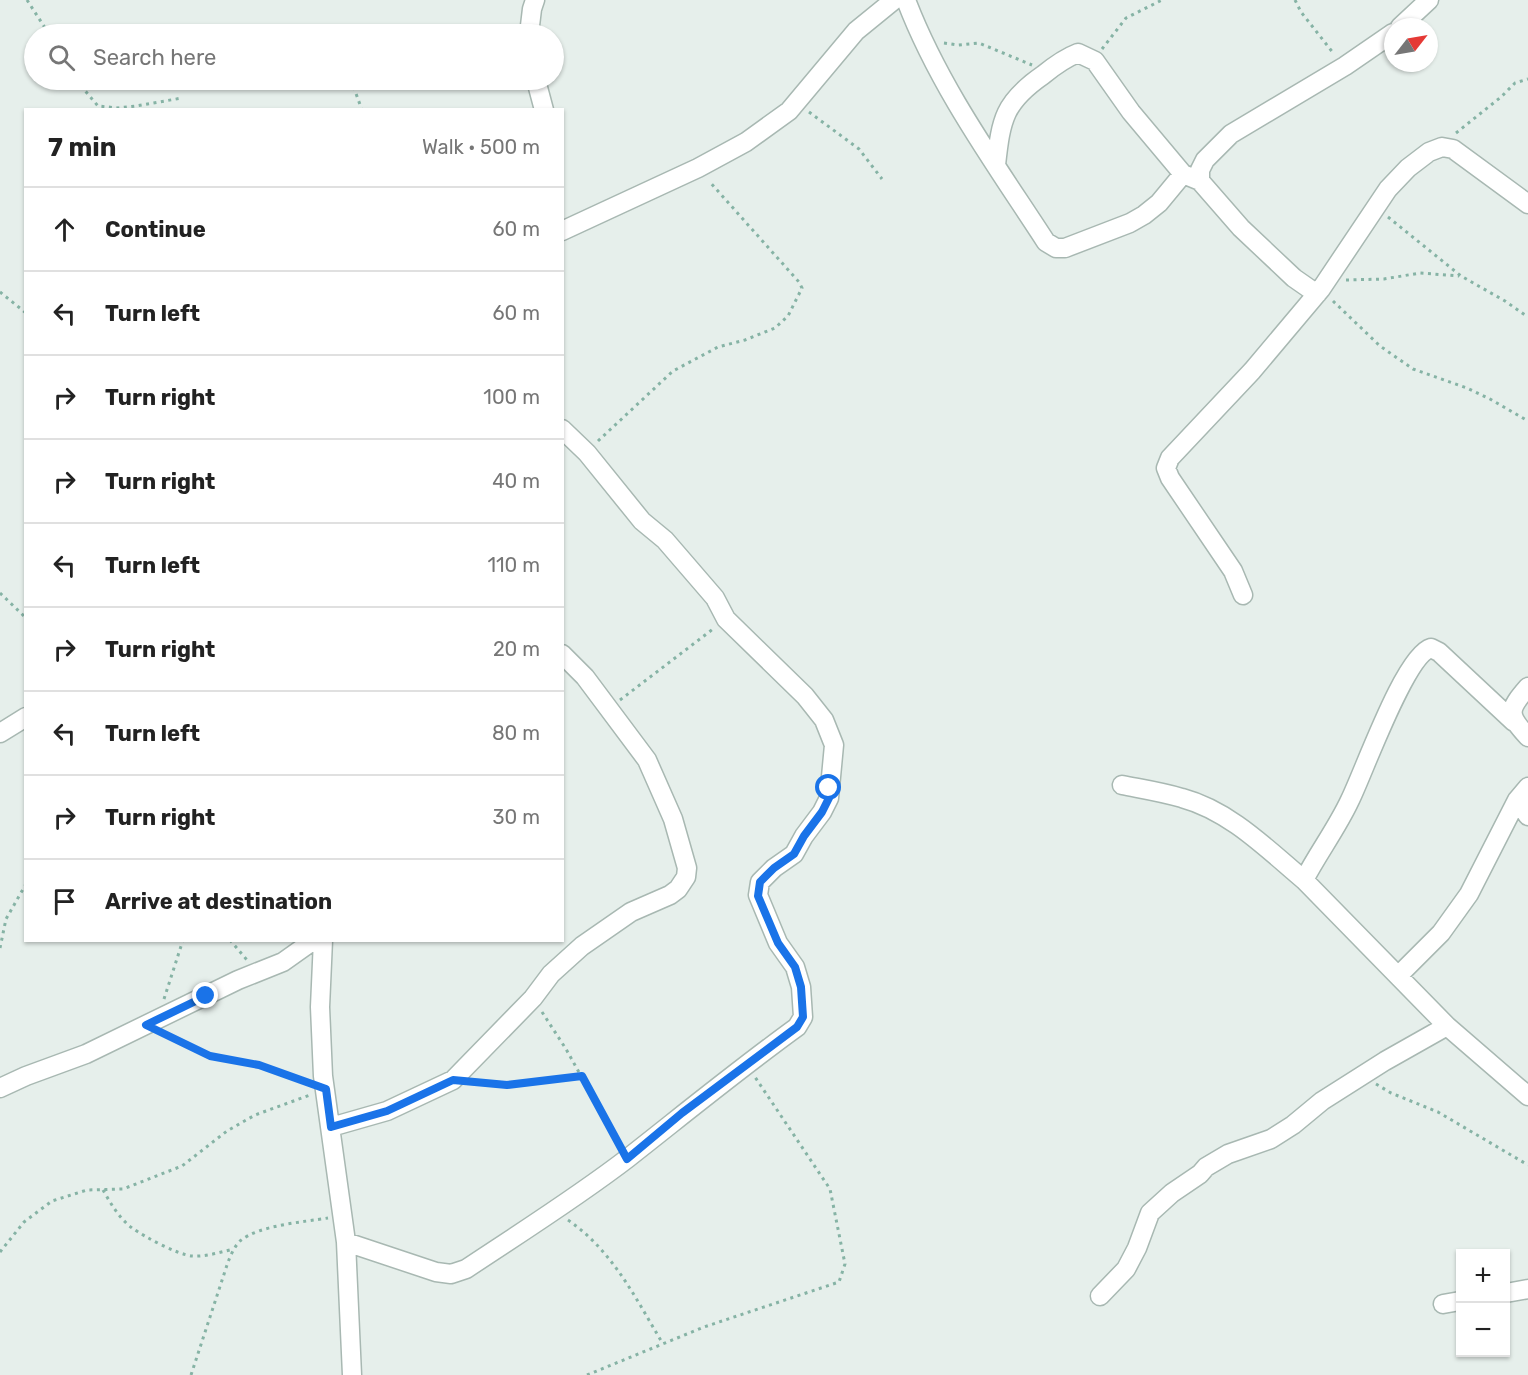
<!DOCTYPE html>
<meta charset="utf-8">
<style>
body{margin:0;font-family:Rubik,sans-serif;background:#f2f2f2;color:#222}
.controls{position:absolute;right:18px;bottom:18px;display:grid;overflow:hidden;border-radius:0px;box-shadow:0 2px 4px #0004}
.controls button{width:54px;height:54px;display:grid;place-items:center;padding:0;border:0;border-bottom:2px solid #e0e0e0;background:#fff;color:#222;font:30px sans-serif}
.compass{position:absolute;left:1384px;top:18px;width:54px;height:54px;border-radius:50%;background:#fff;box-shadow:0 2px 4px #0004;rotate:59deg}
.stop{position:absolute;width:18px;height:18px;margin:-14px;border:4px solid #1a73e8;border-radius:50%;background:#fff}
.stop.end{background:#1a73e8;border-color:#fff;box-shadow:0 2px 6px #0008}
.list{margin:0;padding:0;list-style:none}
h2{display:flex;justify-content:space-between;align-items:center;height:78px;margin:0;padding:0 24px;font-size:26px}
h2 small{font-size:20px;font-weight:400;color:#767676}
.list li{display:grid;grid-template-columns:39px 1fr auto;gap:18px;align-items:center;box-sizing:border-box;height:84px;padding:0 24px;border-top:2px solid #e0e0e0}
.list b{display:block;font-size:22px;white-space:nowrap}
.list em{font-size:20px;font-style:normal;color:#767676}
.icon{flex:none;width:33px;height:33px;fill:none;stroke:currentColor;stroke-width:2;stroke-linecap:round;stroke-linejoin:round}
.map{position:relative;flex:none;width:1528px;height:1375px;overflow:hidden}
.search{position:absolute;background:#fff;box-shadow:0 2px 4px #0004;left:24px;top:24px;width:540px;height:66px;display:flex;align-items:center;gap:15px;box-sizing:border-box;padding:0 21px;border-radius:33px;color:#767676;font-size:22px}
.panel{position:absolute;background:#fff;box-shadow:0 2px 4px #0004;left:24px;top:108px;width:540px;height:834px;border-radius:0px}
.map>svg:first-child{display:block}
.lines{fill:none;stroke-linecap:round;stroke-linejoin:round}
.minor-casing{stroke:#a8b8b2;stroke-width:21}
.path{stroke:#86b3a5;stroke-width:3;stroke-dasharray:3 4.5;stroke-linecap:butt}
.minor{stroke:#fff;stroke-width:18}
.route{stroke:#1a73e8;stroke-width:8}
</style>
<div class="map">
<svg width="1528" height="1375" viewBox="0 0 1528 1375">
<rect width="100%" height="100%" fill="#e6efeb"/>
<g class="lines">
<g class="minor-casing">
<path id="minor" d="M906,0c33,87 90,165 140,242l10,6h9l65,-25 14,-8 15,-12 24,-29
M1400,27l29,-27
M529,34l3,-25 3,-9
M536,80l8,30
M996,165c5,-46 8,-63 47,-90 11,-9 22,-17 35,-22l17,8 36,51 52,62 17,7 41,47 53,50 23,16
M1200,181v-11l5,-10 26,-26 114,-68 48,-33
M562,231l136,-63 48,-26 43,-31 67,-80 38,-31
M1243,595l-10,-24 -63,-93 -4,-10 4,-10 82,-87 69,-82 67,-100 20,-21 21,-16 13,-5 11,2 75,55
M1528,687c-20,23 -21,27 0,50
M1514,722l-75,-70 -8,-4c-26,7 -67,124 -81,152 -13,28 -32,53 -46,80l143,146 81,70
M0,733l26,-16
M1122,785c20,4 40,7 60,13 48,13 85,51 122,82
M1517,800l11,16
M323,940l-3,67 3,69 23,166 6,133
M1399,975l42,-42 28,-39 48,-94 11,-13
M0,1088l26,-12 60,-22 152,-74 45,-18 31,-22
M331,1127l56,-16 66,-31 80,-82 18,-24 31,-28 49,-34 39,-17 8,-6 8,-12 1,-9 -14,-49 -26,-59 -62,-83 -23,-23
M346,1242l90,30 15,2 15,-5c54,-36 110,-71 162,-111 56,-44 111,-89 169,-131l6,-10 -2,-30 -6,-20 -17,-24 -20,-48 2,-13 14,-14 20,-14 10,-18 18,-24 7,-14 5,-53 -10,-25 -19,-24 -79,-77 -11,-21 -50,-58 -23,-19 -55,-68 -25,-24
M1506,1293l22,-4
M1100,1296l26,-27 11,-21 13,-35 22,-20 28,-19 6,-7 22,-13 43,-15 22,-14 29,-24 63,-40 62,-35
M1443,1304l17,-3"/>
</g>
<path class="path" d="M27,0l22,34
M1295,0l6,12 33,42
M944,43l14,2 21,-2 53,22
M1102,49l24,-31 36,-18
M76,80l22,26 20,2 18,-2 46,-8
M351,80l11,30
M809,112l50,37 23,30
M1456,133l45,-36 14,-14 13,-4
M1388,217l73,59 44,25 23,16
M1346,280l38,-1 36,-6 39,3
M0,292l26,21
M1333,301l47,45 33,23 54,19 23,11 38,22
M598,441l75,-70 45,-24 27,-7 30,-12 13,-12 14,-28 -3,-6 -90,-101
M0,593l26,25
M620,700l93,-71
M230,940l17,20
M0,948l6,-29 20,-35
M164,999l19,-59
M542,1012l24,37 53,95
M164,1033l46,23 49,9 48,18
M473,1082l34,3 75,-9
M1376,1084l15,9 47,19 90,53
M103,1190c8,14 16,28 29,38 13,9 44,26 60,28 14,1 28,-4 42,-7
M568,1220c45,31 68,79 95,124
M0,1252l24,-30 28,-21 35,-11 36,-1 59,-23 45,-35 28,-16 55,-20
M191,1375l37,-113c3,-7 6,-15 12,-21 19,-16 64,-19 88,-23
M587,1375l117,-48 135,-45 6,-18 -15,-75 -75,-112"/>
<use href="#minor" class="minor"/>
</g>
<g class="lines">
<path class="route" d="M206,996l-60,29 64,31 49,9 67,24 5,38 56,-16 66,-31 54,5 75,-9 45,83 55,-46 115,-86 6,-10 -2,-30 -6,-20 -17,-24 -20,-47 2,-14 14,-14 20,-14 10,-18 18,-24 7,-14v-10"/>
</g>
</svg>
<div class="controls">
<button>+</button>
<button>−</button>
</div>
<svg class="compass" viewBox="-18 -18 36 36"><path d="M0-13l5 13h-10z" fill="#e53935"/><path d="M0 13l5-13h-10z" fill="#767676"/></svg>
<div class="stop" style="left:829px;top:788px"></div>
<div class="stop end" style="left:206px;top:996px"></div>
<div class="search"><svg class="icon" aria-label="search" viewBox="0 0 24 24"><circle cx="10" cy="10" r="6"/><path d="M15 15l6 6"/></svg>Search here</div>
<section class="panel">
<h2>7 min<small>Walk · 500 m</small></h2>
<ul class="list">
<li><svg class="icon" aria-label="ahead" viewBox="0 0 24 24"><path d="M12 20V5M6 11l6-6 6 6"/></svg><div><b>Continue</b></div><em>60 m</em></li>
<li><svg class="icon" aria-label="left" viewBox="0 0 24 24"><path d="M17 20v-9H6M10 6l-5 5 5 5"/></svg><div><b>Turn left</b></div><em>60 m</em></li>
<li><svg class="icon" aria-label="right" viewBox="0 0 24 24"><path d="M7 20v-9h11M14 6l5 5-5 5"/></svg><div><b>Turn right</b></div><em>100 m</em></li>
<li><svg class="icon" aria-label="right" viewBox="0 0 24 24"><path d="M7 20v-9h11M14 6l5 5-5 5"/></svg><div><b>Turn right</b></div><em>40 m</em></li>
<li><svg class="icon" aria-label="left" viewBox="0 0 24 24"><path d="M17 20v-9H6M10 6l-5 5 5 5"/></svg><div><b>Turn left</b></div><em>110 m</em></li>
<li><svg class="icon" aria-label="right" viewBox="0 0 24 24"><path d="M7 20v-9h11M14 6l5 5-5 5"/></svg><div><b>Turn right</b></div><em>20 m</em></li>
<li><svg class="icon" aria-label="left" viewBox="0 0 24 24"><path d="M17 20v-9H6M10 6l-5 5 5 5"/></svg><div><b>Turn left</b></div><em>80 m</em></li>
<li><svg class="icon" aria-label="right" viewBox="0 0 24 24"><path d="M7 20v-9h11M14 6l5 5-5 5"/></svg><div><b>Turn right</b></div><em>30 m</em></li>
<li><svg class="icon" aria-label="arrive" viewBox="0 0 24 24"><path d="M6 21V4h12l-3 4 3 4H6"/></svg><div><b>Arrive at destination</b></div></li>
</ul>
</section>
</div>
